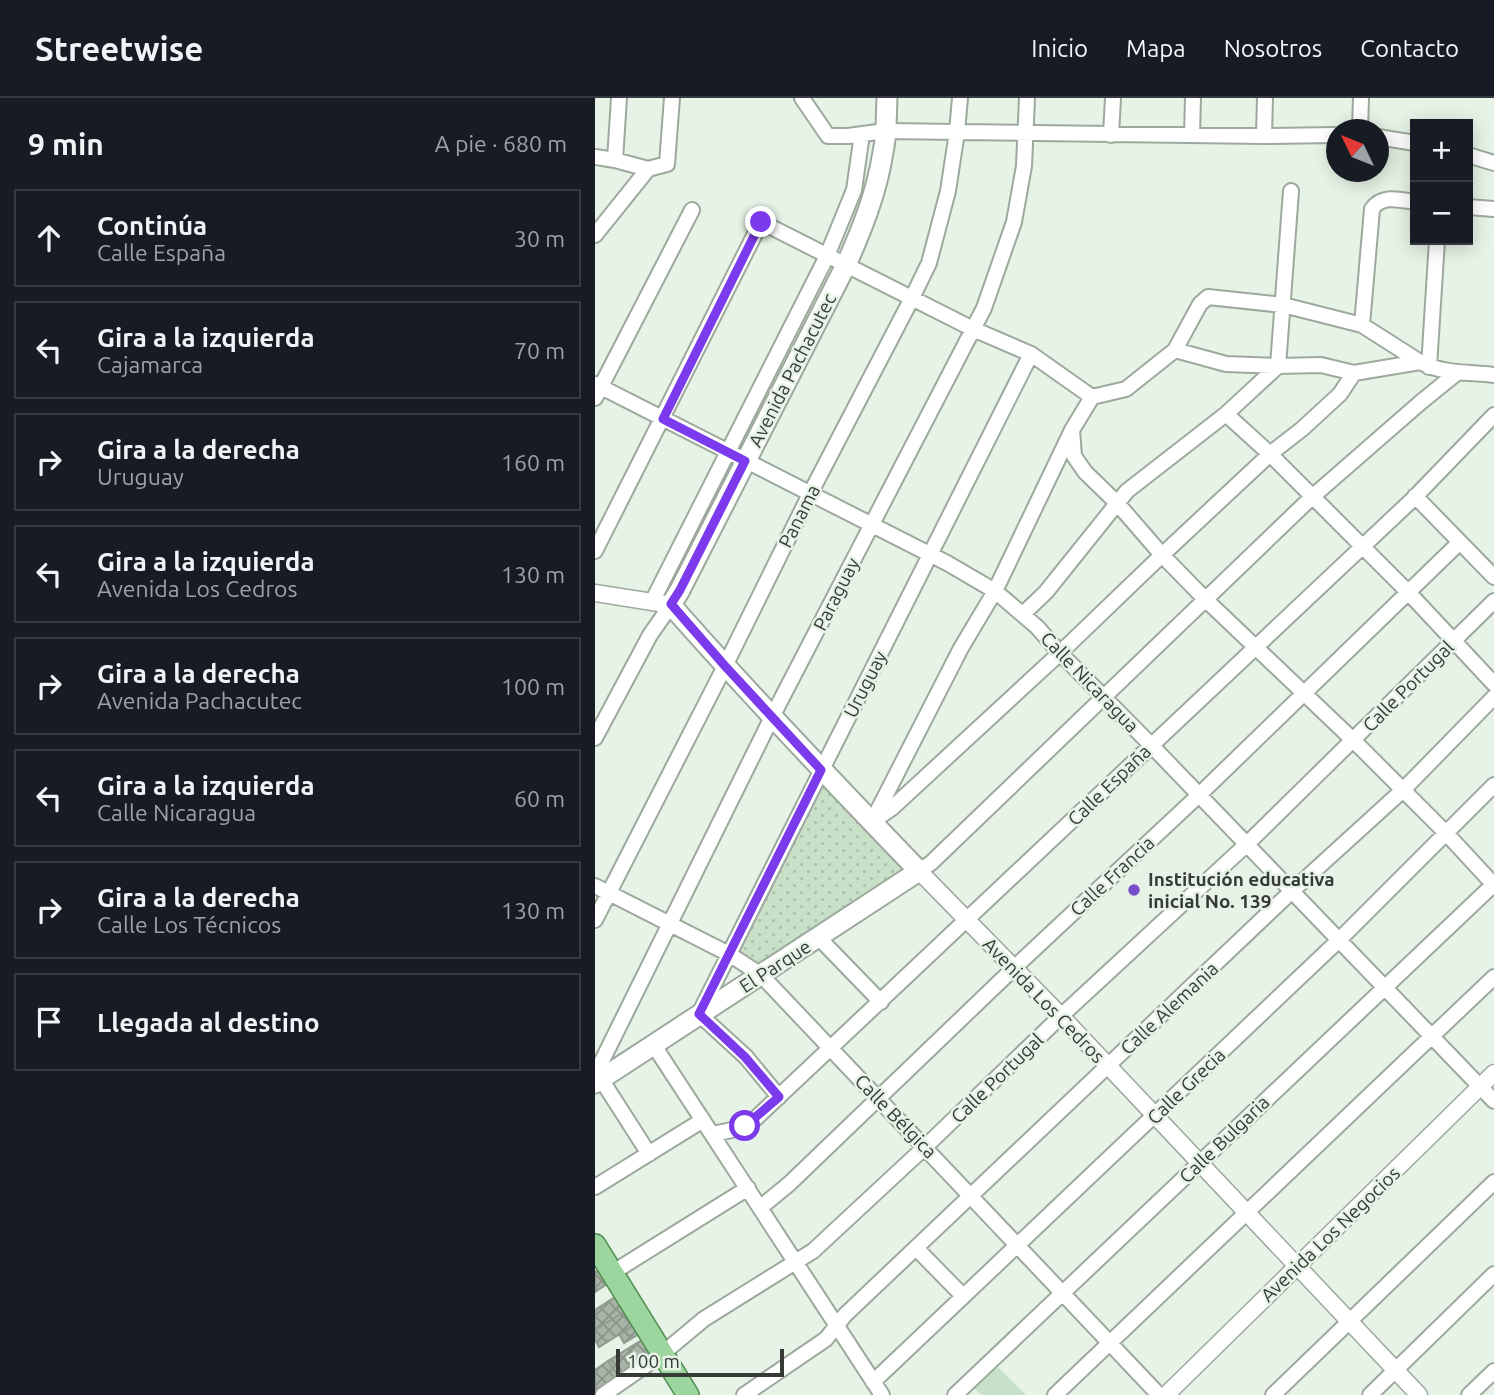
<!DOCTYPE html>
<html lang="es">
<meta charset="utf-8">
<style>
body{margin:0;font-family:Ubuntu,sans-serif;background:#20242c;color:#f1f3f6}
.controls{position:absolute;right:21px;top:21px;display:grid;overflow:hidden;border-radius:0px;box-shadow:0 4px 18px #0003}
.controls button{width:63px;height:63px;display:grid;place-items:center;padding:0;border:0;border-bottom:2px solid #363941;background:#171b24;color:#f1f3f6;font:35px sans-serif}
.compass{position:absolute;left:731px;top:21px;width:63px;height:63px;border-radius:50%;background:#171b24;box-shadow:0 4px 18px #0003;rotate:313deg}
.scale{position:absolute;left:21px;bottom:18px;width:168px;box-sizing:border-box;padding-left:7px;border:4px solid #363b36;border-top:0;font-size:19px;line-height:24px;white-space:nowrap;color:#363b36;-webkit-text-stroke:5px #e6f3e6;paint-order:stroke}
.stop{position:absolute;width:21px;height:21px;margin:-16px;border:5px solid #7c3aed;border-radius:50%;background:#fff}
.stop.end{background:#7c3aed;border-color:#fff;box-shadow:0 2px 7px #0008}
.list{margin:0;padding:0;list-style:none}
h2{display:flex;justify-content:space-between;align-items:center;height:91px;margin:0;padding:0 28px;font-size:30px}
h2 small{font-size:23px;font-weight:400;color:#9ea1a6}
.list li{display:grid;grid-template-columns:46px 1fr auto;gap:21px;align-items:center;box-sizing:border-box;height:98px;margin:0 14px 14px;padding:0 14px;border:2px solid #363941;border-radius:0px}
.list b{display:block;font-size:26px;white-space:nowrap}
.list p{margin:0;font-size:23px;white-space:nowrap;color:#9ea1a6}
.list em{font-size:23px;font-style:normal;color:#9ea1a6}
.icon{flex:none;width:38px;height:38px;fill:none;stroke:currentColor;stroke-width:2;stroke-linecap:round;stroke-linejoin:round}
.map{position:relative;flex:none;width:899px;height:1297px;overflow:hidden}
header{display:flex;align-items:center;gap:42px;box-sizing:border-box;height:98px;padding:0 35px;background:#171b24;border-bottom:2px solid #363941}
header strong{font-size:33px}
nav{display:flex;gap:38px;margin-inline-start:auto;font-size:24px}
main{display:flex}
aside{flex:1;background:#171b24}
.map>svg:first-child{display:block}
.grass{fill:url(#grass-dots)}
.pitch{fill:#c8e0c7}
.building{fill:url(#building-cross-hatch);stroke:#909c90;stroke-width:2}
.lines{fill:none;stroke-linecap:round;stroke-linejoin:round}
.minor-casing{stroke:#9da99d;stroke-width:18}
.tertiary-casing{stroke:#9da99d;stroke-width:19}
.secondary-casing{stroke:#9da99d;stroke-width:23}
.primary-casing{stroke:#4f8d51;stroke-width:24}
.minor{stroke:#fff;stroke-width:14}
.tertiary{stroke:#fff;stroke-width:16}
.secondary{stroke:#fff;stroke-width:19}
.primary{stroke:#9dd59f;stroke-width:21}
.route{stroke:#7c3aed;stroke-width:9}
.poi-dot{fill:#7750c9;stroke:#e6f3e6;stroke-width:2.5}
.labels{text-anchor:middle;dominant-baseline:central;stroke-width:5;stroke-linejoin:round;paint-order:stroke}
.street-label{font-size:19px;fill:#363b36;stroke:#e6f3e6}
.poi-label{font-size:19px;font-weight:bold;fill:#363b36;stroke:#e6f3e6;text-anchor:start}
</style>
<header>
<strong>Streetwise</strong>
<nav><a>Inicio</a><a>Mapa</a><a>Nosotros</a><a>Contacto</a></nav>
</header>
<main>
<aside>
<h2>9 min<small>A pie · 680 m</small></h2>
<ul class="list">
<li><svg class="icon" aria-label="ahead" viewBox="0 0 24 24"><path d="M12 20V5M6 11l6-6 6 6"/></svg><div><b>Continúa</b><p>Calle España</p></div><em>30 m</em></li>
<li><svg class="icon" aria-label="left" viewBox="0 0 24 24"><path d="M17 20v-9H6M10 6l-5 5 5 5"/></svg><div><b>Gira a la izquierda</b><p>Cajamarca</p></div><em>70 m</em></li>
<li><svg class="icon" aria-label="right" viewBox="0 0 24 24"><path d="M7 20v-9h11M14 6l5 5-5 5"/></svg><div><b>Gira a la derecha</b><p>Uruguay</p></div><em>160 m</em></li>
<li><svg class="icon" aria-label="left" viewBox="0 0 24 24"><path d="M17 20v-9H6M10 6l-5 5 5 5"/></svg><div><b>Gira a la izquierda</b><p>Avenida Los Cedros</p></div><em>130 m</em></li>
<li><svg class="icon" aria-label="right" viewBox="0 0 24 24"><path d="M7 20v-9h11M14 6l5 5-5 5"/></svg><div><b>Gira a la derecha</b><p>Avenida Pachacutec</p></div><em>100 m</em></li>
<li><svg class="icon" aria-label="left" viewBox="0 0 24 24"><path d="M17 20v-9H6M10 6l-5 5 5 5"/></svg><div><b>Gira a la izquierda</b><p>Calle Nicaragua</p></div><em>60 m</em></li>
<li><svg class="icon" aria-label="right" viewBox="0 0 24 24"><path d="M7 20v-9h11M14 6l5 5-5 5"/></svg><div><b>Gira a la derecha</b><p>Calle Los Técnicos</p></div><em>130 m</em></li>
<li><svg class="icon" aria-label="arrive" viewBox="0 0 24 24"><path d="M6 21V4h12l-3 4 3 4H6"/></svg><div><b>Llegada al destino</b></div></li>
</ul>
</aside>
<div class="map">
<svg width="899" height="1297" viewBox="0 0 899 1297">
<defs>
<pattern id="grass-dots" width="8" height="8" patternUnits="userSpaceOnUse" patternTransform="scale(1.75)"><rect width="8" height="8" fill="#c8e0c7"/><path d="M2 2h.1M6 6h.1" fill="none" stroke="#acc1ac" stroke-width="1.8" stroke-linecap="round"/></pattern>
<pattern id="building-cross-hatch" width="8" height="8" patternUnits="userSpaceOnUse" patternTransform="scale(1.75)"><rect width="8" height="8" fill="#a8b4a7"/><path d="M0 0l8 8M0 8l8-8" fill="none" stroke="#8a9489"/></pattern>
</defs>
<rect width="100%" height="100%" fill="#e6f3e6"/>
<path class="grass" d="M227,680l86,91 -152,95 -21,-14z"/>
<path class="pitch" d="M403,1269l28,28h-45l-7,-7z"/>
<path class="building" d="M3,1172l9,14 -12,8v-20z
M20,1199l9,15 -29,18v-20z
M29,1214l9,14 -34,21 -4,-7v-10z
M38,1228l6,8 -15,9 -5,-9z
M47,1242l9,15 -33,21 -10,-15z
M13,1263l10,15 -23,15v-21z"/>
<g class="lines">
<g class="minor-casing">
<path id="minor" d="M207,0l26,38h20l37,-5 379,5 72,-1
M765,32l1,-32
M516,37l2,-37
M597,37l1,-37
M669,38l1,-38
M783,39l37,6
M873,57l26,8
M0,59l20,3 33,9 19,-5 5,-66
M20,62l4,-62
M873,109l26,2
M0,137l53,-66
M767,227l10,-116c10,-15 28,-9 43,-7
M580,252l51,14 52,2 43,-1 33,8 66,-11c23,12 49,10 74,13
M834,269l8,-127
M0,286l352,179 48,28 42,36 23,26 91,92 343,356
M497,299l34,-8 49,-39 25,-46 8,-7 75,8 79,20 58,37
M0,300l97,-188
M631,316l44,40 138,138 86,92
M477,332l2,26 11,16 32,31 45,52 43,44 148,141 93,93 48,52
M820,398l79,81
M0,453l166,-329 212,107 58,25 61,43
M57,504l175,-346 27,-66 8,-56
M428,516l23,-22 81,-101 99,-77 52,-48 13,-175
M0,640l55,-103 21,-30
M279,720l87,-170 34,-57 77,-161 20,-33
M277,724l20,-14 168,-155 102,-98 108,-101 32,-25 38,-35 14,-21
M324,773l12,-8 381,-366 109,-95 37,-30
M0,788l134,68 32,21 398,420
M0,822l130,-254 85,-172 102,-196 17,-35 19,-72 9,-59 3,-34
M223,839l63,65
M58,946l229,351
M0,977l177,-358 212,-409 30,-86 10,-56 3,-68
M6,981l48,75
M184,999l-33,-40 -47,-43 332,-660
M117,1036c17,-3 29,-5 43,-15l658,-620 81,-84
M0,1089l108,-67
M166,1109l28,-23 225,-216 185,-173 261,-253
M321,1150l47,48
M17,1175l136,-85
M278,1284l466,-442 155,-155
M8,1297l59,-41 42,-35 109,-68 112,-104 136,-131 186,-172 247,-243
M149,1297l82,-56 19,-24 447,-424 111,-101 91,-93
M360,1297l539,-511
M460,1297l439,-418
M678,1297l221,-213
M775,1297l124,-121
M874,1297l25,-24"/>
</g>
<g class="tertiary-casing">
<path id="tertiary" d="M0,495l76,12
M324,773l142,145 358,379
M571,1297l328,-322"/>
</g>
<g class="secondary-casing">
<path id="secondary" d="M0,985l324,-212c-84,-87 -168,-175 -248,-266l9,-15 166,-325c16,-36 31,-73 37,-113 4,-17 3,-36 4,-54"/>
</g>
<g class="primary-casing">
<path id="primary" d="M0,1147l93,150"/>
</g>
<use href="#minor" class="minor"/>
<use href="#tertiary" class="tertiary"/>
<use href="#secondary" class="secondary"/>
<use href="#primary" class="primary"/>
</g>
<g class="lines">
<path class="route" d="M150,1028l34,-29 -34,-40 -46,-43 122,-244 -96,-104 -54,-62 9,-14 65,-129 -82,-42 98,-197"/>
</g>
<circle class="poi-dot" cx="539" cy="792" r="7"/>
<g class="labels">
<g class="street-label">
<text transform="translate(197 272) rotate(-63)">Avenida Pachacutec</text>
<text transform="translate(204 418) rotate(-63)">Panama</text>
<text transform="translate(241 496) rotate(-63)">Paraguay</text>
<text transform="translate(495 584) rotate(46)">Calle Nicaragua</text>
<text transform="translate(270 586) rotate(-63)">Uruguay</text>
<text transform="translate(813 588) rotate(-45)">Calle Portugal</text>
<text transform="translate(514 687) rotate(-44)">Calle España</text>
<text transform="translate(517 778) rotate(-43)">Calle Francia</text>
<text transform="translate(180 868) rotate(-33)">El Parque</text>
<text transform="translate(449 902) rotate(46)">Avenida Los Cedros</text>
<text transform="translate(574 910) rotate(-43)">Calle Alemania</text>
<text transform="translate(402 980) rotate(-44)">Calle Portugal</text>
<text transform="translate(591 988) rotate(-44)">Calle Grecia</text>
<text transform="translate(301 1018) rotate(46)">Calle Bélgica</text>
<text transform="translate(629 1041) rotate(-44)">Calle Bulgaria</text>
<text transform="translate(735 1136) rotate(-44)">Avenida Los Negocios</text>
</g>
<g class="poi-label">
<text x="553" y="781">Institución educativa<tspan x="553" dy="22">inicial No. 139</tspan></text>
</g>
</g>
</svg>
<div class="controls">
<button>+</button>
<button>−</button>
</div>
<svg class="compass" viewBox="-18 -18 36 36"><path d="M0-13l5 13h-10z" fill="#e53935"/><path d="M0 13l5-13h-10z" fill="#9ea1a6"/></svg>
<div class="scale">100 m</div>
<div class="stop" style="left:150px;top:1028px"></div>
<div class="stop end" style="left:166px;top:124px"></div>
</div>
</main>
